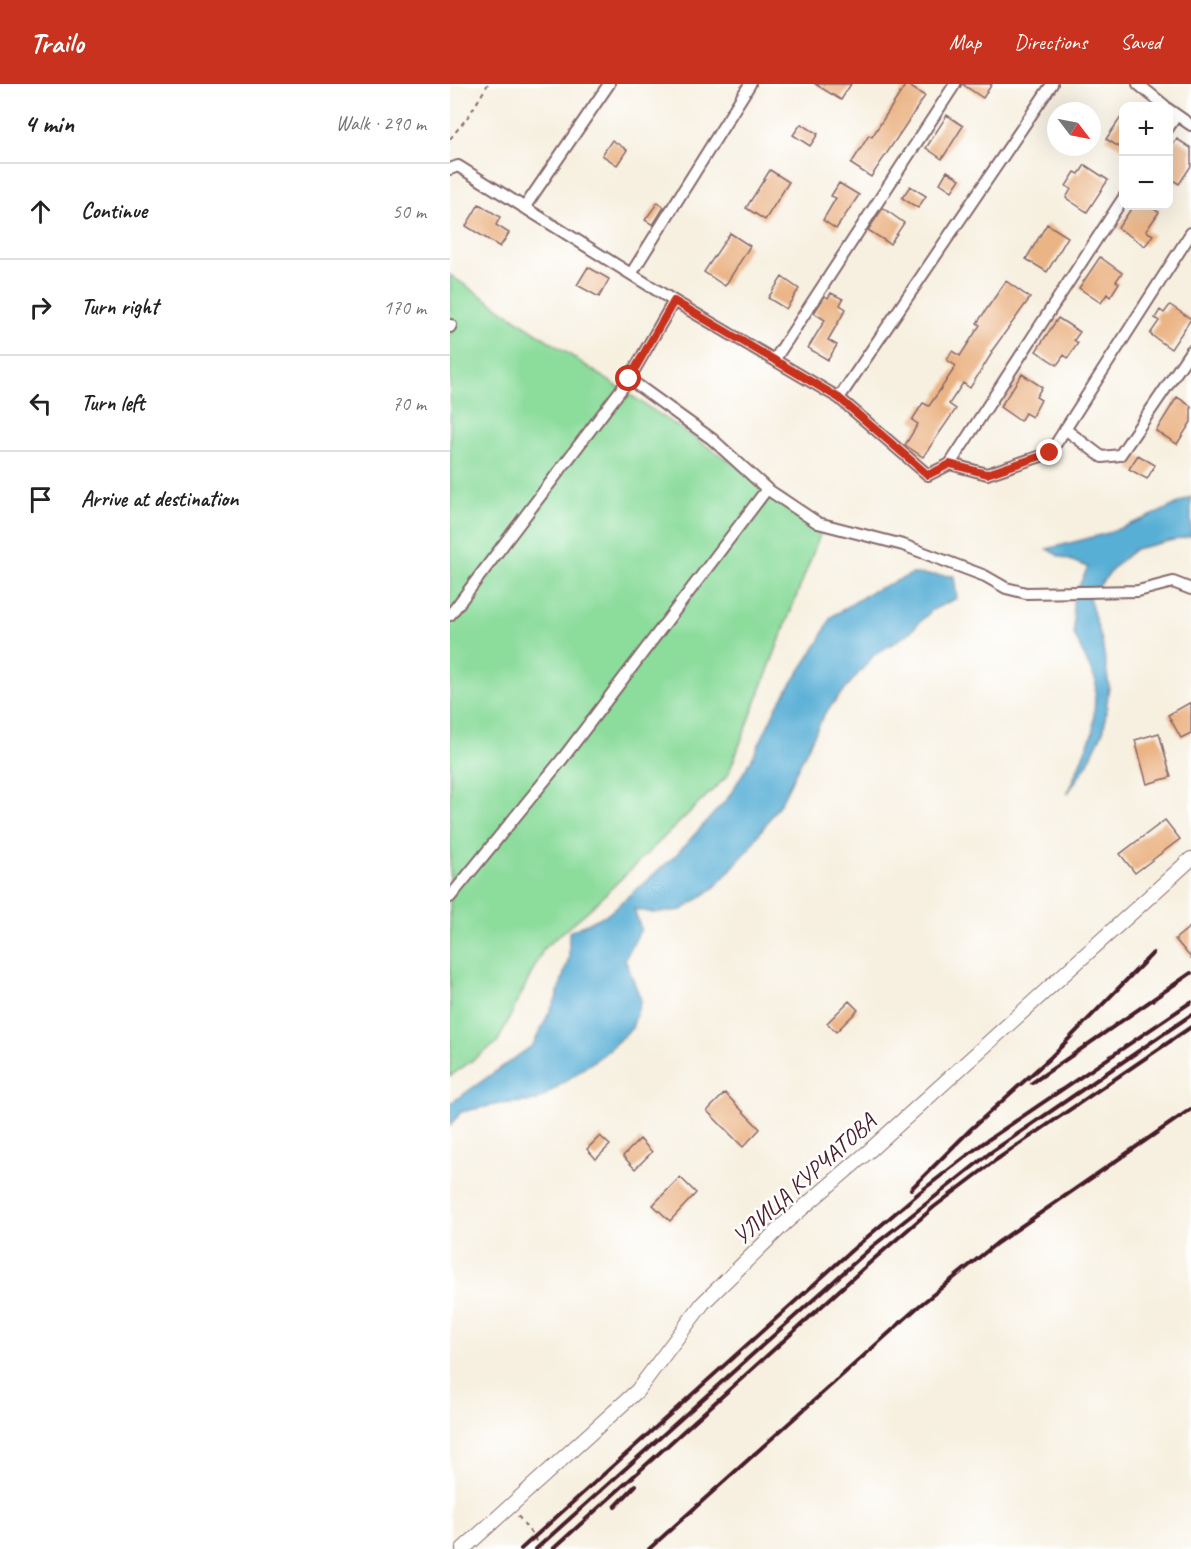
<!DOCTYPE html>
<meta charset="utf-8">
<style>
body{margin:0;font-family:Caveat,sans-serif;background:#f6f6f6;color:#222}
.controls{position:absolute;right:18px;top:18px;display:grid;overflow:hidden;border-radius:12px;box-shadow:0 6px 24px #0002}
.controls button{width:54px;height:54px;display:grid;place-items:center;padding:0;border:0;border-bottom:2px solid #e0e0e0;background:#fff;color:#222;font:30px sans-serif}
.compass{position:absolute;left:597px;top:18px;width:54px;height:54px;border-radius:50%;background:#fff;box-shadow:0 6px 24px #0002;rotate:122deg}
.stop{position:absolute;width:18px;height:18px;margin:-14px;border:4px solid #c8321e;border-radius:50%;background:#fff}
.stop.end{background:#c8321e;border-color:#fff;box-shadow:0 2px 6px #0008}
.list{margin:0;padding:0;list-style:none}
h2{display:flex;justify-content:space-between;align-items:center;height:78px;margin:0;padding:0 24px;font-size:26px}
h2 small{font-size:20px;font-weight:400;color:#767676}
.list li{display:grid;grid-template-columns:39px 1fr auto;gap:18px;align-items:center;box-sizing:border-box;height:96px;padding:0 24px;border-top:2px solid #e0e0e0}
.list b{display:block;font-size:22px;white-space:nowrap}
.list em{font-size:20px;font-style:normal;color:#767676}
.icon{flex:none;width:33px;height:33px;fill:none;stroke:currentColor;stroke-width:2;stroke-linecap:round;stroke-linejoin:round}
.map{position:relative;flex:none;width:741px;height:1465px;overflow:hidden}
header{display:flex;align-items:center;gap:36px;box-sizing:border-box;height:84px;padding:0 30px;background:#c8321e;color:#fff}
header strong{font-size:28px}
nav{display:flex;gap:33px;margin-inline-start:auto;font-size:21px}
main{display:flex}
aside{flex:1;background:#fff}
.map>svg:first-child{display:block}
.green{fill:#8cdc9c;stroke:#6b7e64;stroke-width:1.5}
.water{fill:#59afd5;stroke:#526780;stroke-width:1.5}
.building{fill:#ebb485}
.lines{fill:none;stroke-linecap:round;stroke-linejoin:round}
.minor-casing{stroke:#87686a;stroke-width:14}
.tertiary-casing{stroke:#87686a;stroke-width:16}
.path{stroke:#87686a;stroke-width:2;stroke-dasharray:4.5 4.5;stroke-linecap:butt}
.minor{stroke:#fff;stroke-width:10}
.tertiary{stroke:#fff;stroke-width:14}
.rail{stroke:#4a1f2b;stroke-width:4}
.route{stroke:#c8321e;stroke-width:8}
.labels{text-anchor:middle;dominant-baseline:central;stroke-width:5;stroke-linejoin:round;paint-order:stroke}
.street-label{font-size:24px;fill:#4a1f2b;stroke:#fff}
</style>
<header>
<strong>Trailo</strong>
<nav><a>Map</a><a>Directions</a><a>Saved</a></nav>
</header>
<main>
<aside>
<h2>4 min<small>Walk · 290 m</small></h2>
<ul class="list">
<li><svg class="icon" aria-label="ahead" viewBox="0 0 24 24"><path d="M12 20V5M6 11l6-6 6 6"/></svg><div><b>Continue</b></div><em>50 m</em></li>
<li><svg class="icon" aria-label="right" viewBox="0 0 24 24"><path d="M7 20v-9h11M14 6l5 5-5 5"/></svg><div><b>Turn right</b></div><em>170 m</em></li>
<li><svg class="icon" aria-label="left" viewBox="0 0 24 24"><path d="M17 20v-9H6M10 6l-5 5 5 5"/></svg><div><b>Turn left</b></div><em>70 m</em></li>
<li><svg class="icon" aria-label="arrive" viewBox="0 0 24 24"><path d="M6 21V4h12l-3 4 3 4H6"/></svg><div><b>Arrive at destination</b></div></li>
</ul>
</aside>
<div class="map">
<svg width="741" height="1465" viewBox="0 0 741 1465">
<rect width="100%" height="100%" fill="#fff"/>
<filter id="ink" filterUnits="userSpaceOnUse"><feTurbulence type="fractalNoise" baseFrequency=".0167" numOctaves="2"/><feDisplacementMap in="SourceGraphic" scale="12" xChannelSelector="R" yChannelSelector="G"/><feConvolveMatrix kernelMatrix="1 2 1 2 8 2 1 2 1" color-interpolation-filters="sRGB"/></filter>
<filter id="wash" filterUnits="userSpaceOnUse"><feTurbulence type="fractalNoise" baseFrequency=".008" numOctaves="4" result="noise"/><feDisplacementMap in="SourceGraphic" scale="24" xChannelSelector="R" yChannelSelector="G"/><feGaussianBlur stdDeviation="1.35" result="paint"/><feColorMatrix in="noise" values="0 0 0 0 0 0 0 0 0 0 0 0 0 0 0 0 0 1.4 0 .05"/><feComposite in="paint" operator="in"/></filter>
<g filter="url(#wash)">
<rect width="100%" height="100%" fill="#f7f0e0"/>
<path class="green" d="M0,191l374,249 -96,251 -137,133 -47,40 -47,95 -47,33z"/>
<path class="water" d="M741,413v39l-56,13 -18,15 -28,34 13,43 7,45 -5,43 -16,34 -21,31 26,-62 3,-51 -22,-47 -1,-35 15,-32 -29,-11 -12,-7 61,-16 50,-20z
M462,490l42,2 3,22 -25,12 -24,24 -34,21 -49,58 -44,89 -33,48 -33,37 -33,23 -29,3 -19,-4 7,20 -16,30 16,41 -9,28 -28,26 -67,47 -38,3 -38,8 -11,14v-22l83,-59 23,-46 13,-41v-26l39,-18 67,-58 53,-58 25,-41 25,-53 41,-62 12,-25 40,-25z"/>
<g id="blocks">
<path class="building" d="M365,0h36l-10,16z
M456,0l19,12 -54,81 -20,-13 18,-29 3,2z
M512,0h30l-9,14z
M674,29v37l-18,-11z
M497,31l16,11 -21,33 -16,-11z
M351,40l17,10 -8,12 -17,-11z
M727,55l14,9v18l-12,18 -11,-7v-25z
M162,56l15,10 -10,15 -15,-10z
M635,81l23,15 -21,32 -21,-14 5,-9 -5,-3 9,-14 4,2z
M320,86l19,12 -24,38 -19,-12z
M497,87l13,8 -8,12 -12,-8z
M389,99l20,12 -23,34 -13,-9 13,-22 -5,-2z
M460,102l16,10 -8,12 -16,-10z
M208,118l6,5 -11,18 -8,-5z
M29,120l21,13 -4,8 13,8 -9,14 -34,-21z
M683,122h15l11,6 -13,19 7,4 -8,11 -27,-18z
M433,124l21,15 -14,21 -22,-14z
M597,140l21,13 -21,35 -21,-13z
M280,149l20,13 -25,40 -21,-14z
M650,173l22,16 -6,8 3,2 -9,14 -3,-3 -6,9 -22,-15z
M138,183l21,12 -10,18 -22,-12z
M332,193l17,12 -13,20 -18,-11z
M556,197l24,17 -39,54 1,1 -22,35 -7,-5 -14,21 7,5 -33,48 -18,-12 13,-21 -6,-4 11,-17 6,3 11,-16 16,-24 -9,-6 5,-9 8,5 20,-31 -3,-2z
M381,209l12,6 -3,6 6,4 -18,31 9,5 -9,15 -20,-12 17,-28 -11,-7 11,-17 3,2z
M720,221l21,14 -20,30 -21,-15 9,-13 -4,-3 5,-8 4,3z
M608,234l22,14 -6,8 4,3 -10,15 -4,-3 -7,10 -21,-14z
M572,290l20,13 -6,10 5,3 -9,17 -7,-4 -5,8 -20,-14z
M727,313l14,9v16l-14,22 -21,-13z
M688,371l17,10 -8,14 -18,-10z
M741,618v31l-10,5 -13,-23z
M709,649l12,44 -24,7 -12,-44z
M715,736l15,19 -45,34 -15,-19z
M741,842v32l-16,-19z
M399,917l9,9 -22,22 -9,-9z
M275,1009l35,36 -17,18 -36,-36z
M150,1052l10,9 -14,14 -9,-10z
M190,1055l12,13 -17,17 -12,-13z
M230,1093l16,16 -26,28 -17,-16z"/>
</g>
</g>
<g filter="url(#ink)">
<use href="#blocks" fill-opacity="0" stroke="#87686a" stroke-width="1.5"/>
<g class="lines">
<g class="minor-casing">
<path id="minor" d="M688,0l27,22
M718,25l23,16
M718,44l8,-12
M0,85l8,-3 216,135 165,97 89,77 22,-11 174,-267
M74,124l85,-124
M181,190l119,-190
M224,217l-45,78 83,60 55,50 51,34 85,22 82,31 21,12 20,5 112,-2 35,-9 18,7
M0,243l1,-2
M325,275l180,-275
M389,314l213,-314
M615,345l37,28 18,-2 71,-104
M500,380l37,10 63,-21 141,-220
M0,531l179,-236
M0,813l113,-139 204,-269"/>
</g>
<g class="tertiary-casing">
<path id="tertiary" d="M13,1465l174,-158 66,-88 81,-79 85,-73 322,-292"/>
</g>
<path class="path" d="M0,55l20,-25 18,-30
M68,1432l16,21 6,12"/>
<use href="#minor" class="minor"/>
<use href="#tertiary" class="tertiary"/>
<path class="rail" d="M582,999l159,-110
M461,1105l60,-60 80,-72 102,-104
M165,1423l21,-22
M71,1465l331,-299 68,-58 62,-48 209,-142
M86,1465l337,-303 117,-93 201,-138
M103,1465l322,-291 59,-51 62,-47 195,-133
M199,1465l270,-243 78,-63 194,-134"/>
</g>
</g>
<g class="lines" filter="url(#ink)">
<path class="route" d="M179,295l45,-78 165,97 89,77 22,-11 37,10 63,-21"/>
</g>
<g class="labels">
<g class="street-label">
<text transform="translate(354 1095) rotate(-42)">УЛИЦА КУРЧАТОВА</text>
</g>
</g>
</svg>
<div class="controls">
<button>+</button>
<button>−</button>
</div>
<svg class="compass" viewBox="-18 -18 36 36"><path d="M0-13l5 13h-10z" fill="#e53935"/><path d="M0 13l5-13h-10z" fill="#767676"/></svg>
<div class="stop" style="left:179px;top:295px"></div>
<div class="stop end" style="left:600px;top:369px"></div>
</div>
</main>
